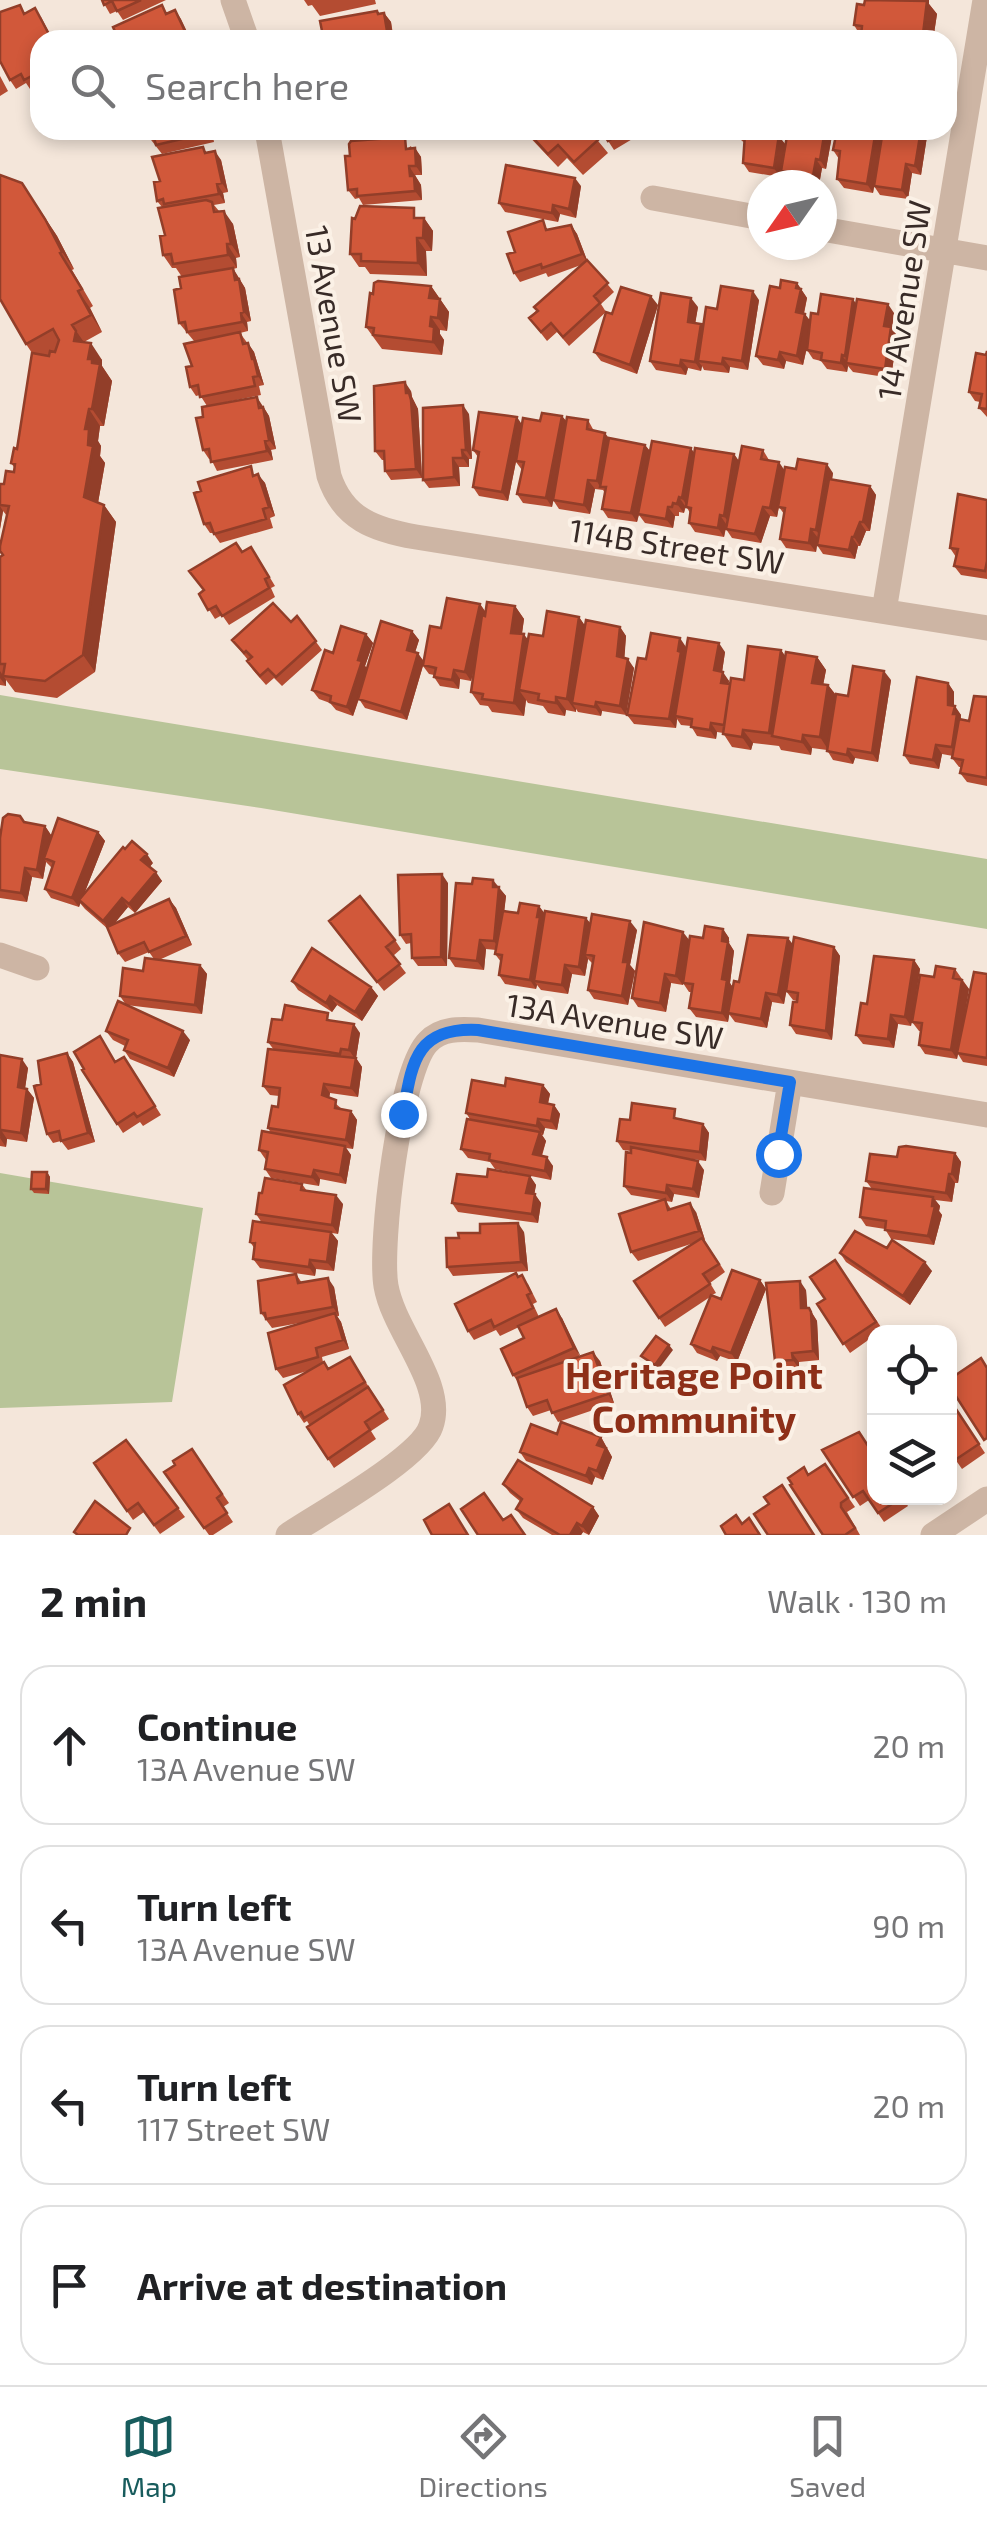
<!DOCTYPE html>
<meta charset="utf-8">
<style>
body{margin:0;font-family:"Exo 2",sans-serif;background:#f2f2f2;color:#202124}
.controls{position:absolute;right:30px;bottom:30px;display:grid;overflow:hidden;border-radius:20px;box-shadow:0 5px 15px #0003}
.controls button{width:90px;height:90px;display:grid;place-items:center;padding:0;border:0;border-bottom:2px solid #e0e0e0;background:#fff;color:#202124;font:50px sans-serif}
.compass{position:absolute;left:747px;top:170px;width:90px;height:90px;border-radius:50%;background:#fff;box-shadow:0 5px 15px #0003;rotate:236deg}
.stop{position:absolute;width:30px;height:30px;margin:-22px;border:8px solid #1a73e8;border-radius:50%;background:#fff}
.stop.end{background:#1a73e8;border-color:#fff;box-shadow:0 2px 10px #0008}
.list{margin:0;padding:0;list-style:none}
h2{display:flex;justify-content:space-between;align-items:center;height:130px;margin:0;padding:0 40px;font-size:42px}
h2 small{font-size:32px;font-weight:400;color:#757577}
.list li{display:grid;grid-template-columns:65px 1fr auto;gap:30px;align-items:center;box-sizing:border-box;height:160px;margin:0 20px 20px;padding:0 20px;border:2px solid #e0e0e0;border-radius:30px}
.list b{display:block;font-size:38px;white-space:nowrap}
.list p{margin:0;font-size:32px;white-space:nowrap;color:#757577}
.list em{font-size:32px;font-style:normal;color:#757577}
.icon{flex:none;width:55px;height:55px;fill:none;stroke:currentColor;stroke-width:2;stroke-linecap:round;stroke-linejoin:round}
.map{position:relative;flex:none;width:987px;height:1535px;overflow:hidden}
.search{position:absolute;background:#fff;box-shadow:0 5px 15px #0003;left:30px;right:30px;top:30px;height:110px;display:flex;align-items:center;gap:25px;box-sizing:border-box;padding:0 35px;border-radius:30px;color:#757577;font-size:38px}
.sheet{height:850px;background:#fff}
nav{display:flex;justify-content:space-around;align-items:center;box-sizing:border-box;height:140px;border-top:2px solid #e0e0e0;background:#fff;font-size:28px;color:#757577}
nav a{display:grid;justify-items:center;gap:5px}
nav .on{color:#185c5d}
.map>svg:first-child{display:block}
.green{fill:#b8c498}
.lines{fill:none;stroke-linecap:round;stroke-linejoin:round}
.minor{stroke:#cdb5a4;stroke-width:25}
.wall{fill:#b44c32}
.shaded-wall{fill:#923e29}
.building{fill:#d1583a;stroke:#923e29;stroke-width:2.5}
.route{stroke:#1a73e8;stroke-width:12}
.labels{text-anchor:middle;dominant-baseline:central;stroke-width:8;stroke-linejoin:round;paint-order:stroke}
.street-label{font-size:32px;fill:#382b27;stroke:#fbf1e6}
.quarter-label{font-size:38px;font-weight:bold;fill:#8e2f18;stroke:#fbf1e6}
</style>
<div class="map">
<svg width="987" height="1535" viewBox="0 0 987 1535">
<rect width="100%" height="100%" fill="#f4e6da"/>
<path class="green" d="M0,695l987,164v70l-726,-121 -261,-39z
M0,1173l203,35 -31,194 -172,6z"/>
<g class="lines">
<path class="minor" d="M233,0l14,40
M267,130l62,346c14,43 46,54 87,61l571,91
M653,198l109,20
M822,229l165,29
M884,611l101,-611
M0,955l37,13
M772,1193l18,-111
M288,1535c31,-21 133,-77 143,-109 15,-42 -37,-94 -45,-140 -7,-42 14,-216 42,-244 13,-14 32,-13 50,-12l509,85
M933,1535l54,-36"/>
</g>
<path class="wall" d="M102,0h64l-43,20 -6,-9 -7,3z
M304,0h71l1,4 -56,12 -8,-11 -4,1z
M864,0h65v4l8,10 -4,26h-70l-9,-15 10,-20z
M25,13l16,4 12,23h-13v44l-10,5 -4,-6 -10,6 -6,-9z
M384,13l7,9 3,18h-74z
M0,76l8,15 -8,5z
M147,130h70l-5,1 2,11 -52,12 -14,-18z
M338,130h60l-48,10 -5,-8 -5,1z
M523,130h66l19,23 -25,22 -16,-17 -9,9z
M601,130h35l3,5 -25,15z
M694,130h33l-1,9 -29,-5z
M833,130l-7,39 -4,-1 -3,17 -32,-5 -6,-8 -1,5 -31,-5 -6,-9 1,-21 -2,-1 -7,-9 46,7 4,5z
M928,130l-7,45 -9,-2 -4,26 -28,-4 -6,-9 -1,7 -29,-5 -7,-9 2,-20 -6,-9z
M411,146l1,3 3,-1 6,9 1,18h-7l6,10 1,15 -59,5 -4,-7 -4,1 -7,-9z
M207,152l14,8 7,32 -5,1 2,10 -11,2 5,6 14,13 7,33 -4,1 1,10 -4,1 12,19 6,33 -4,1 1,9 -8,2 14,19 10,33 -5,1 2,9 -54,11 -7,-11 -4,1 -6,-9 4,-46 -15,-18 3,-46 -6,-9h-4l-9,-13 2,-20 -3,-28 -5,-6 3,-20z
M22,183l35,53 17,33 -2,1 21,36 -3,2 12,24 -18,10 18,18v6l10,15 -8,45h-4l-2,15 3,5 -1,10 5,7 -7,40 6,2 12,17 -21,150 -38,26 -42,-6 -9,-12v6l-6,-1v-128l3,-2 4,-39 -4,-5 -3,18v-45h4l10,-12v-5l-3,-4 6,-14 15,-96 -6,-9z
M581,186l-5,32 -16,-4 -2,8 -53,-10 -6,-9z
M421,218h3l9,13 -1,20h-6l1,25 -57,-2 -5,-7h-6l-9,-13z
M571,225l6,9 10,26 27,32 -13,12 5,8 -37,34 -12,-14 -10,9 -18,-23 52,-53 -33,12 -2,-4 -26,9 -6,-9 1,-21 34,-22z
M797,283l10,15 -3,16 6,7 8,-7 38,-11 38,10 -2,15 5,8 -6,42 -38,-6 -5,-6 -1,6 -20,-3 -6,-8 -8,-2 -6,-9 1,-7 -5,22 -17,-4 -2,8 -21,-4 -7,-9 24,-68z
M431,286l18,26 -2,19 -7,-1v4l4,6 -2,15 -60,-6 -16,-22 7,-33z
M759,300l-11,70 -18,-3 -1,6 -25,-3 -2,-4 -1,5 -13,-3 -2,7 -30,-5 -6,-9 48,-54 -3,16 8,4 14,-18z
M658,305l-21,69 -36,-13 -7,-9 18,-38z
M987,351v66l-8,-9 1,-6 -5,-1 -6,-9z
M411,391l1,6 6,12 4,69 -31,2 -6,-9 -1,-11h-2l-7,-9z
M263,406l6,10 7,33 -5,1 2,10 -56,11 -6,-12h-2l-6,-9z
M469,414l3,45h-3v8h-10l1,19 -31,2 -6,-8z
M562,416l5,6 21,-2 6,11 15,7 36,7 5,6 84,3 5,7 24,-11 6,10 15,10 49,3 -1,7 38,6 6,9 -6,36h-4l-6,15h-2l-3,13 -32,-5 -6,-9 1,-7 -2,14 -30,-4 -6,-9 4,-25 -5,-7 -2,10 -7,-1 -9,27 -29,-5 -6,-9 1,-5 -3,13 -29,-5 -6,-9 1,-10 -4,-7 -2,7 -5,-1v4h-4l-2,12 -28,-5 -6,-8 -2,7 -29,-4 -6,-9 3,-16 -2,-3 -8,-1 -5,25 -31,-5 -6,-9 -1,7 -29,-4 -6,-9 5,-24 -6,-8 -8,39 -29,-5 -6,-9 5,-30 -5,-7 49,-26z
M257,475l8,8 10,33 -5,2 3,10 -53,15 -7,-10h-3l-6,-9z
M987,500v79l-26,-4 -7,-9 2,-9 -6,-9z
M242,552l15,4 18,30 -4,2 4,9 -46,28 -7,-10 -7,4 -16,-25 5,-3 -15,-20z
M480,604l5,7 30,-5 9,13 -2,15 6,5 15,-3 36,-19 6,9 35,1 6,9 -2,22 10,10 -8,47 -24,-4 -1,5 -23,-4 -2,-3v3l-10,-2 -1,6 -17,-3 -5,-7 -15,-3 -2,-3 -2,16 -32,-4 -4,-6 -8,-1 -9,-13 4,-25 -4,14 -11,-2 -1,10 -19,-3 -6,-9v-2l-5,-1 -6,-8 -16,54 -42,-12 -6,-9 -6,17 -17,-6 -6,-7 -11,-4 -7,-9 21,-37 33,-19 7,9 -8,23 2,2 45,-37 7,9 -4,12 9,9 17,-33z
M297,616l25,34 -40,36 -8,-8 -8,7 -13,-15 -6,-9 1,-1 -16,-20 59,-18z
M686,647l39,5 -3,20 7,9 -1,3 16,-4 37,-30 4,6 32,1 9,13 -3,15h5l8,10 12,1 43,-16 -13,82 -23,-4 -2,6 -20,-4 -6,-10 -15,-2 -1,7 -30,-5 -2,-4 -26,-3 -2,7 -19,-3 -9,-14 -6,-1 -1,7 -19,-3 -6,-10 -10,-1 -4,-6 -1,9 -42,-4 -7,-9 19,-56z
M948,683l6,9v14l7,9v4l8,2 18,-24v89l-20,-4 -7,-9 1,-6h-2l-7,-9 1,-2 -11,-2 -3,15 -29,-5 -6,-9z
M24,822l21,4 6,9 -1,5 48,-8 7,9 -21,53 69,-31 -4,4 13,14 -27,32 -7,-6 -14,17 55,-25 7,9 16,37 -33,15 41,5 7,9 -5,40 -76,-9 -6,-9 34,-37 -5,-7 -24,10 -7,-9 -10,-24 -23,-20 -5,-6 -1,4 -28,-9 -6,-9 7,-21 -6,-6 -3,17 -11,-2 -5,25 -27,-4v-63z
M448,883l-1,83h-29l-6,-8 -1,-15 -5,1 -6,-9z
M498,887l8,9 -2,15 14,2 21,-7 5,8 42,4 4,5 47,7 -7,35 5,6 -7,34 -34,-6 -6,-9 5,-26 -5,-5 -3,17 -13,-2 -4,20 -27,-4 -4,-5 -1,4 -31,-5 -6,-9 2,-13 -6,-8 1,-4 -10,-1 -2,21 -29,-3 -6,-9z
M723,929l6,9v5l5,8 -4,32 3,5 60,-43 41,2 6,9 -8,84 -36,-6 -6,-9 7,-24 -4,-1 -7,-9 -2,13 -12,-2 -5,26 -32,-6 -6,-8 -1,8 -32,-5 -7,-9 3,-16h-3l-6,-9v2l-12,-2 -5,29 -28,-5 -6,-9 57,-58 14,-2z
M335,930l60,10 6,9 -8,7 13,17 -22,18z
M914,960l6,9 -9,57 -13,-2 -4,24 -31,-4 -7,-9 11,-31z
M955,969l14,20 -7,39 25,-54v92l-24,-4 -5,-8 -1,5 -32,-5 -6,-9 2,-14h-2l-7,-9 22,-45z
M292,981l79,6 7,9 -16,25 -25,-16 -5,7 -34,-22z
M282,1020l51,1 27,12 -4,25 6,9 -4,30 -28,-4 -1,5 13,11 9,2 6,9 -4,29 -7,-1 5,7 -5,29 -26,-5 -1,7 -48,-8 -6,-9 1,-9 -7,-10 12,-17 -3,-5 10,-21 1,-11 -9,-1 -7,-9 11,-36 -6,-8z
M106,1031l84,9 -16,37 -44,-18 -6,-9 1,-4 -12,-6z
M67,1053l6,9 22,80 -27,8 -7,-9 -8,2 -6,-9 -6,-50z
M0,1055l28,13 -3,20 2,1 7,9 -7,44 -20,-3 -1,8 -6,-1z
M124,1057l37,58 -18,11 -3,-4 -17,11 -41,-63 34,-8z
M543,1085l7,9 -2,10 6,1 6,9 -3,16 -12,-2 -2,7h-1l4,6 -4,15 11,10 -2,14 -56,-11 -5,-7 -22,-4 -7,-9 9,-30 -4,-6 39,-27z
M682,1118l-1,1 22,5 6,9 -3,28 -28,-4 26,13 -5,28 -25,-4 -2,8 -6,-1 5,8 25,3 9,28h-1l21,32 -15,11 6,10 -4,2 9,4 39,-19 6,9 -29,73 -17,-6 -3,5 -20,-8 -6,-9 19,-47 -45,30 -31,-46 60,-38 -56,18 -7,-9 31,-52 -31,-5 -7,-9 7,-35 -8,-1 -6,-9 13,-21z
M955,1153l6,9 -3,21h-3l-3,19 -17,-2 5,6 -1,5 3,4 -8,30 -43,-6 -6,-10 -19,-3 -6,-9 12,-28 -6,-8 31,-24z
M47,1172l3,5 -1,17 -15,-1 -3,-4z
M530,1176l6,9 -2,9 7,9 -3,20 -80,-11 -6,-9 35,-26z
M302,1184l5,7 36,13 -5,30 -6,-1 6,8 -4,30 -18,-2 -1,7 -55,-8 -7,-9 2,-10 -5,-7 12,-19 -6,-9 6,-21z
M524,1232l4,39 -75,5 -6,-9z
M887,1248l45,23 -22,34 -64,-43 -6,-9z
M835,1260l48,70 -9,2v4l-24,17 -33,-49 8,-5z
M296,1274l6,9 32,4 5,29h-2l4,6 8,27 -27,8 1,5 6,7 21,-12 39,62 -18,12 5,8 -42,29 -27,-41 3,-1 -3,-5 -3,2 -6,-9 13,-44 -28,8 -7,-9 29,-47 -33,6 -11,-15z
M518,1277l10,7 9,18 -4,2 6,13 23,1 18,39 20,4 14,42 -56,19 -7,-12 -18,6 -6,-9 -8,-24 -6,-8 11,-37 -5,-11 -19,9 -4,-6 -22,10 -6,-9z
M806,1290l1,18h2l8,13 2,39 -20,2v7l-18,1 -6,-9z
M950,1400l35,53 -23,16 -12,-17z
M557,1434l44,3 11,20 -9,23 -8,-3 -3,8 -66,-24 -6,-9z
M126,1440l59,77 -25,17 -16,-22 -11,8 -39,-57z
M192,1449l37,54 -6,4 10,15 -20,13h-4l-45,-63 11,-7z
M822,1450l52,48h29l5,8 -24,16 -15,-22 -9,6z
M825,1464l30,43 -8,5 13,23h-37l-14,-61z
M503,1484l90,23 6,9 -10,19 -6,-3 -2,3h-29l-29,-17 -7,-9 5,-7 -11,-9z"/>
<path class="shaded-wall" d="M919,0h10v4l8,10 -4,26h-6l-4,-6z
M175,10l6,9 10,21h-2z
M384,13l7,9 2,18 -6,-9z
M719,130h8l-1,9z
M775,130h8l-2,9 4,5 -5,33 -6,-9z
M825,130h8l-7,39 -6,-9z
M876,130h8l-11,63 -6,-9z
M921,130h7l-7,45 -6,-9z
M415,148l6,9 1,18 -6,-9z
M215,151l6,9 7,32 -6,-9z
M816,159l6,9 -3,17 -6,-9z
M906,164l6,9 -4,26 -6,-9z
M409,166l12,19 1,15 -7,-9 -5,-15z
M575,178l6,8 -5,32 -7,-9z
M22,183l35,53 17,33 -12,-17z
M217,184l6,9 2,10 -6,-9z
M553,205l7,9 -2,8 -6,-9z
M224,211l9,13 7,33 -9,-13z
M424,218l9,13 -1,20 -9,-13z
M571,225l6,9 11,29 -6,-9z
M417,238l9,13 1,25 -9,-13z
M227,244l9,14 1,10 -9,-13z
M233,268l12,20 6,33 -7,-9z
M797,283l10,15 -5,23 -6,-9z
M431,286l9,13 -11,-1z
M78,291l12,17 12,24 -11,-17z
M753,291l6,9 -11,70 -6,-9z
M651,296l7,9 -21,69 -7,-9z
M691,298l7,9 -4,24 -6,-9z
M440,299l9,13 -2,19 -9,-13z
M853,299l6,9 -8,57 -6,-9z
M888,304l6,9 -2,15 5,8 -6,42 -6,-9 -1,-43z
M241,313l6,9 1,9 -6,-9z
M805,314l7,9 -9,42 -6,-9z
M431,317l9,13v4l4,6 -2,15 -9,-13 -3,-16z
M701,324l6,9 -9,28 4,5 -1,5 -6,-9z
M72,325l16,23 -14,-7z
M91,343l11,17v6l10,15 -8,45 -12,-17 -4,-50z
M248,343l6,9 10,33 -6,-9 -6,-17z
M780,352l6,9 -2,8 -6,-9z
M842,355l6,9 -2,-1 2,3 -1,6 -6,-9z
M723,358l7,9 -1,6 -7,-9z
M681,360l7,8 -2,7 -6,-9z
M405,382l6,9 1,6 6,12 4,69 -6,-9z
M257,397l12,19 7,33 -7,-9z
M463,405l6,9 3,45 -6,-9z
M89,409l11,17 -2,15 3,5 -1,10 5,7 -9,51 -12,-17 4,-52 -3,-16z
M562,416l7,9 -17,82 -6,-9z
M517,417l6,9 -15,75 -6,-9z
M605,433l7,9 -12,45 -3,-6z
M265,441l6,9 2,10 -6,-9z
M645,445l7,9 -15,68 -6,-9z
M691,448l6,9 -9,50 -6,-9z
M462,450l7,9v8l-6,-9z
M734,454l6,9 -10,61 -6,-8z
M453,458l6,9 1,19 -6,-9z
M779,462l6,9 -8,46 -7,-9z
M827,464l6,9 -11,66 -6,-9z
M258,474l7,9 10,33 -6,-9z
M588,480l7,9 -5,25 -6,-9z
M870,486l6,9 -6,36 -7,-9z
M679,497l6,9 -1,7 -7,-9z
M104,505l12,17 -21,150 -12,-17z
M0,506l3,5 -3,18z
M668,507l7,9 -2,12 -7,-9z
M763,507l7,9 -9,27 -6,-9z
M720,515l6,9 -2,13 -6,-9z
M860,522l6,9 -6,15 -6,-9z
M811,529l7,9 -2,14 -7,-9z
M852,537l6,9 -3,13 -6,-9z
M480,604l6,9 -15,68 -6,-9z
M515,606l9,13 -4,27 -9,-13z
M579,617l9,13 -16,73 4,6v3l-9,-13z
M620,627l6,9 -2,29 -7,-9z
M412,631l7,9 -6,19 -6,-9z
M366,634l7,9 -8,23 3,4 -15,46 -6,-9 11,-47z
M524,634l9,14 -14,42 7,10 -2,16 -10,-13z
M680,638l6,9 -11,69 2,3 -1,9 -7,-9z
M719,643l6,9 -4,27 -7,-9z
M781,650l9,13 -18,73 -3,-3z
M418,653l6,9 -17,58 -6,-8z
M817,657l9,13 -5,26 -9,-13z
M628,659l6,9 -8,47 -6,-9z
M454,670l6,9 -1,10 -7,-9z
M0,671l6,9v6l-6,-8z
M884,671l7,9 -13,82 -6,-9z
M723,672l6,9 -2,11 -6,-9z
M948,683l6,9v19l1,-5 6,9 -3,41 -6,-9 -4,-42z
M828,685l10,13 -9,53 -9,-14z
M556,697l10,13 -1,6 -9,-13z
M596,702l6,9 -1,5 -6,-9z
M711,723l6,9 -1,7 -6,-9z
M743,730l10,13 -2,7 -9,-13z
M803,735l9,13 -1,7 -9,-13z
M936,745l6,9 -3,15 -6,-9z
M848,749l7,9 -2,6 -6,-9z
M45,826l6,9 -4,25 -3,-2 2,4 -3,17 -6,-9z
M98,832l7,9 -26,66 -7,-9z
M147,854l6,9 -5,6 -7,-9z
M25,868l7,9 -5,25 -6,-9z
M156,872l6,9 -27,32 -6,-9z
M442,874l6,9 -1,83 -6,-9z
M493,880l13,16 -6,54 -6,-9z
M122,898l6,9 -19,23 -6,-9z
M169,899l7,9 16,37 -6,-9z
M539,906l7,9 -12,66 3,4 -1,4 -6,-9z
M586,918l7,9 -8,27 3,5 -3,17 -6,-9z
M630,921l7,9 -7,35 5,6 -7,34 -6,-9 1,-34z
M723,929l6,9v5l5,8 -4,32 4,6 -6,33 -6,-9v-72z
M683,932l7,9 -7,44 -7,-9z
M788,938l7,9 -11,57 -6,-9z
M480,940l6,9 -2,21 -7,-9z
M834,947l6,9 -8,84 -6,-9z
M914,960l6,9 -9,57 -6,-9z
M200,965l7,9 -5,40 -7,-9z
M565,965l7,9 -4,20 -6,-9z
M665,974l6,9 -5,29 -6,-9z
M962,980l7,9 -12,70 -6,-9z
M371,987l7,9 -16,25 -7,-9z
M766,993l6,9 -5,26 -6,-9z
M330,996l7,9 -5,7 -6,-9z
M891,1015l7,9 -4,24 -6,-9z
M354,1024l6,9 -4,25 6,9 -4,30 -7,-9 4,-29 -6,-9z
M183,1031l7,9 -16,37 -6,-9z
M67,1053l6,9 22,80 -7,-9z
M22,1059l6,9 -4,28 -6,-9z
M324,1084l6,9 -2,11 -6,-9z
M543,1085l7,9 -4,17 -6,-9z
M27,1089l7,9 -7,44 -6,-9z
M554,1105l6,9 -3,16 -6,-9z
M351,1111l6,9 -4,29 -7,-9z
M538,1119l7,9 -2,7 -6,-9z
M703,1124l6,9 -3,28 -6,-9z
M1,1130l6,9 -1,8 -6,-9z
M540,1132l6,9 -7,22 -6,-9z
M345,1146l6,9 -5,29 -6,-9z
M955,1153l6,9 -3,21 -6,-9z
M547,1157l6,9 -2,14 -6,-9z
M698,1161l6,9 -5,28 -6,-9z
M314,1170l6,9 -1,7 -7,-9z
M47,1172l3,5 -1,17 -3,-5z
M949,1174l6,9 -3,19 -6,-9z
M530,1176l6,9 -3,17 -7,-9z
M667,1185l7,9 -2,8 -6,-9z
M535,1194l6,9 -3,20 -6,-9z
M336,1195l7,9 -5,30 -6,-9z
M933,1197l7,9 -1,5 3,4 -8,30 -6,-9z
M690,1203l6,9 9,28 -6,-9z
M518,1223l6,9 4,39 -7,-9z
M331,1232l7,9 -4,30 -7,-9z
M310,1260l6,9 -1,7 -6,-9z
M925,1262l7,9 -22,34 -7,-9z
M328,1278l6,9 5,29 -6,-9z
M760,1280l6,9 -29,73 -6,-9z
M800,1281l6,9 2,27 -7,-9z
M809,1308l8,13 2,39 -6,-9z
M556,1309l6,9 19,39 -7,-9z
M335,1313l6,9 8,27 -6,-9z
M669,1345l4,5 -15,20 -3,-5z
M713,1347l7,9 -3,5 -6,-9z
M593,1352l7,9 14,42 -6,-9z
M792,1353l7,9v7l-6,-9z
M601,1437l11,20 -9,23 -6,-9v-26z
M589,1468l6,9 -3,8 -6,-9z
M593,1507l6,9 -10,19 -7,-9z
M577,1523l6,9 -2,3h-11z"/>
<path class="building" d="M102,0h39l-24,11 -5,-10 -8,4z
M865,0l62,1 -4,33h-5l-1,6h-31l-25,-4 1,-10 -8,-1 3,-21 7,1z
M20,5l4,9 11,-6 17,32h-12v23l-5,2 4,7 -15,8 -3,-6 -11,6 -10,-19v-49z
M162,5l4,9 9,-4 14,30h-70l-6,-13z
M377,11l1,3 6,-1 3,18 -6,1 1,8h-62l-1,-8 3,-1 -2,-10z
M147,130h61v3l-52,12 -3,-11 -5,2z
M526,130h63l9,10 -24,22 -16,-17 -10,9z
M601,130h25l-18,11z
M736,130h39l-1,5h5l-5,33 -31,-5 2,-29 -10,-2z
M788,130h37l-5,30 -4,-1 -3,17 -32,-5z
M837,130h39l-9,54 -30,-5 3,-28 -7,-1z
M883,130h38l-6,36 -9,-2 -4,26 -28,-4z
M405,137l1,12 9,-1 1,18h-7l1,10h4l1,15 -58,5v-7l-9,1 -3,-34h5l-1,-12 2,-3z
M203,147l2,6 10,-2 7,32 -5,1 2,10 -55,10 -1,-5 -6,2 -3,-19 6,-1 -8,-24z
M506,165l69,13 -6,31 -16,-4 -1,8 -53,-10z
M0,175l22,8 23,36 17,33 -2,1 22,36 -4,2 13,24 -19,10 4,6 -2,10 17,2 -3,16h4v4l8,1 -8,45h-3l-4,20h4l-1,16 5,1 -9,51 20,8 -21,150 -38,26 -42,-5 2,-12h-5v-107l3,-2 -3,-4v-5l9,-40 -9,-1v-21h4l2,-13 8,1 1,-8 -4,-1 3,-15 3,1 15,-96 17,3 1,-5 5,1 4,-12 -6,-11 -27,15 -26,-45z
M206,200l6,2 2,10 10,-1 7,33h-4l1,11 -55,9 -2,-10 -8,1 -3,-19 5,-1 -7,-27z
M360,206l54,2v10h10l-1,20h-6l1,25 -57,-2v-7h-11l2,-36 3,1z
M543,220l3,10 25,-5 11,29 -40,14 -1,-4 -27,9 -7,-19 8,-2 -7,-20z
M587,260l21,23 -14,13 6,7 -37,34 -12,-14 -10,9 -12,-14 9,-7 -4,-4z
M233,268l2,12 4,-1 5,33 -3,1 1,9 -55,10 -2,-10 -6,1 -5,-33 7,-2 -2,-11z
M781,280l16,3 -1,5 5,1 -5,23 9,2 -8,42 -17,-4 -2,8 -22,-4 14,-70 10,2z
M378,281l53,5 -2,12 11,1 -2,19 -7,-1 -1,9 4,1 -1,15 -60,-7 1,-7 -8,-1 4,-34 3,1 1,-11z
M721,286l32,5 -11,70 -19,-3 -1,6 -24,-3 8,-54 11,2z
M621,287l30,9 -21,69 -36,-13 12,-40 6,2z
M661,293l30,5 -3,24 13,2 -6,38 -14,-2 -1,6 -30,-5z
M821,294l32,5 -8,57 -3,-1 -1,8 -20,-3 1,-7 -15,-3 4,-37 7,1z
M857,299l31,5 -4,22 7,1 -6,42 -39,-6z
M240,332l3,12 5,-1 4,16h2l4,17 -5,1 2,9 -55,11 -2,-12 -8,2 -4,-20 6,-1 -8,-22z
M987,351v58l-8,-1 3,-14 -13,-2 7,-39 10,2z
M405,382l1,11h3l2,7 5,69 -31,2 -1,-20h-9l-1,-65z
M257,397l2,11 4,-1 6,33 -4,1 2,10 -56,11 -2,-13 -6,1 -7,-32 7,-1 -1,-10z
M463,405l3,45h-4l1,8h-10l1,19 -31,3v-72z
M479,412l38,5 -15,75 -29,-5 6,-35 -6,-2z
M542,413l20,3 -16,82 -29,-4 7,-32 -8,-1 7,-43 17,3z
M567,417l21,3 -1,9 18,4 -8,48 -9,-1 -4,25 -31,-5z
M609,438l36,7 -14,68 -29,-4 4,-22h-6z
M652,441l39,7 -9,50 -3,-1 -2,7 -4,-1 -1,4h-4l-2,12 -28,-5z
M742,446l21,4 -2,9 18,3 -9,46 -7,-1 -8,27 -29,-5z
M695,448l39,6 -10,62 -4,-1 -2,13 -29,-5 2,-15 -5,-1z
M798,459l29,5 -11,66 -5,-1 -2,14 -29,-4 5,-31 -7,-1 7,-40 11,2z
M251,466l2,10 5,-2 11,33 -6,2 3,10 -52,15 -4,-11 -6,1 -10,-31 7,-2 -3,-9z
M829,479l41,7 -7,36h-3l-6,15h-2l-3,13 -32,-5z
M958,494l29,6v61l-2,10 -31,-5 4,-17 -8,-1z
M236,543l6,9 9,-5 18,30 -4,2 4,9 -47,28 -6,-10 -8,4 -9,-16 5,-4 -15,-19z
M447,598l33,6 -15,68 -11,-2 -2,10 -18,-3 2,-9 -13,-3 7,-39 11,2z
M487,602l28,4 -4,27 13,1 -10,69 -32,-4 1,-5 -12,-2 11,-77 3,1z
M273,603l18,19 6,-6 19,25 -40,36 -8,-8 -8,7 -13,-15 5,-4 -6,-6 -2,2 -12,-13z
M547,611l32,6 -12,82 -11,-2v6l-18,-3 1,-6 -20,-4 10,-56 14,2z
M586,620l34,7 -3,29 11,3 -8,47 -24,-4 -1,5 -23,-4z
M381,621l31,10 -5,19 11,3 -17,59 -43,-13z
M341,626l25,8 -8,26 4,1 -15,46 -17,-5 1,-6 -19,-6 13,-40 8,3z
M651,633l29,5 -2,13 3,1 -12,67 -42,-4 11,-57 8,1z
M688,638l31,5 -5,27 9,2 -2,11 9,1 -6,41 -13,-2 -1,7 -19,-3 1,-8 -17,-3z
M748,646l33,4 -12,83 -26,-3 -1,7 -19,-3 8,-56 13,2z
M786,652l31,5 -5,26 16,2 -8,52 -17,-2 -1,7 -30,-6z
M853,666l31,5 -12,82 -24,-4 -1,6 -20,-4 9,-57 12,2z
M917,677l31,6v22l7,1 -2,8h4l-5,33 -16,-2 -3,15 -29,-5z
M974,696l13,1v81l-27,-5 3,-13 -11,-2 7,-39 10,2z
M8,814l12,2 4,6 21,4 -8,44 -12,-2 -4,25 -21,-3v-52l3,-20z
M58,818l40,14 -26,66 -27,-9 9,-27 -10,-4z
M132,841l15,13 -6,6 15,12 -27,32 -7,-6 -19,23 -24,-21 44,-53 2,2z
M442,874l-1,83 -29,1 -1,-24 -11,1 -2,-60z
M473,878l20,2v7h6l-5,54 -14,-1 -3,21 -28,-3 7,-75 16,1z
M360,896l35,44 -9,7 14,17 -23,18 -48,-61z
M169,899l17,37 -37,16 -5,-10 -26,11 -11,-26z
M520,903l19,3 -2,11h3l-10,63 -31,-5 3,-20 -7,-1 8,-43 15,2z
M545,911l41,7 -7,49 -14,-2 -3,20 -28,-4z
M592,914l38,7 -7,41h5l-6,34 -34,-6 6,-34 -9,-2z
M644,922l39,10 -7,44 -11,-2 -5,29 -28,-5z
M705,926l18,3 -1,12 6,1 -6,37 5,1 -5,33 -33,-5 4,-24 -10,-1 7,-47 13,2z
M748,935l40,3 -10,57 -12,-2 -5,26 -33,-6 6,-32 5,1z
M794,937l40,10 -8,84 -36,-6 3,-23h4l1,-9 -12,-2z
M312,948l59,39 -16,25 -25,-16 -4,7 -34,-22z
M874,956l40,4 -9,57 -14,-2 -3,24 -32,-4 5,-32 6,1z
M145,958l55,7 -5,40 -75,-9 3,-28 20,3z
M936,966l19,3 -2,9 9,2 -11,70 -32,-5 3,-22 -10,-1 8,-47 14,2z
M974,972l13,2v84l-30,-5z
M118,1001l65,30 -15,37 -44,-18 4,-10 -22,-9z
M285,1005l43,8 -1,7 27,4 -5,26 -8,-1 -1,5 -72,-12 4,-23 10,1z
M100,1036l15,26 9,-5 31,49 -18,11 -3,-4 -17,11 -35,-54 2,-1 -10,-17z
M268,1049l88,9 -5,30 -27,-4 -2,11 14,5 -1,8 16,3 -5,29 -78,-12 4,-22 6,1 2,-19 -17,-2z
M67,1053l21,80 -27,8 -2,-10 -12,3 -13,-48 7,-2 -3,-23z
M0,1055l22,4 -4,28 9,2 -6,44 -20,-3 -1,6z
M506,1078l37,7 -3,17 14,3 -3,16 -13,-2 -1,7 -71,-13 6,-33 33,6z
M632,1103l43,6 -1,9 29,6 -3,28 -83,-11 3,-22 10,1z
M467,1119l73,13 -7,22 14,3 -2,14 -56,-11 1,-6 -29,-5z
M262,1131l83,15 -5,29 -26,-5 -2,7 -47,-8 3,-17 -9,-2z
M906,1146l49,7 -3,21h-3l-3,19 -80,-12 4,-27 27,3 2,-10z
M631,1147l67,14 -5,28 -26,-4 -1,8 -42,-7 2,-34 5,1z
M488,1169l42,7 -4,17 9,1 -3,20 -80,-11 5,-29 30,3z
M32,1172h15l-1,17h-15z
M265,1178l37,6 -1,6 35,5 -4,30 -76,-11 3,-21h3z
M864,1188l69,9 -1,9h3l-7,30 -43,-6 1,-9 -26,-4z
M665,1199l3,11 22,-7 9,28 -68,21 -12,-38z
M253,1221l78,11 -4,30 -17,-2 -1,7 -56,-8 2,-16 -5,-1z
M518,1223l3,39 -74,5 -1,-29h13l-1,-5h22v-9z
M855,1231l32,17 5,-8 33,22 -22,34 -63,-43z
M702,1238l17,26 -16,10 7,10 -51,34 -25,-37z
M835,1260l41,62 -33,22 -26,-40 8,-5 -15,-22z
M732,1270l28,10 -29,73 -18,-6 -2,5 -20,-8 20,-49 10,4z
M516,1273l2,4 4,-2 9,18 -4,2 6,13 -39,19 -3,-7 -23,11 -13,-27z
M296,1274l2,9 30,-5 5,29 -67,12 -1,-6h-4l-3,-32z
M800,1281l1,27h8l2,4 2,39 -21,2 1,7 -18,1 -9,-78z
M556,1309l18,39 -61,27 -12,-26 23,-11 -6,-12z
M335,1313l8,27 -27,8 2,9 -42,12 -8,-36z
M656,1336l13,9 -14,20 -14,-9z
M593,1352l15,42 -56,19 -5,-13 -20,7 -10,-29z
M350,1357l15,25 -61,36 -3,-6 -3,2 -14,-29 40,-23 4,7z
M981,1358l6,10v70l-3,2 -34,-53v-8z
M368,1387l15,23 -18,12 5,8 -42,29 -21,-32z
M950,1400l29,44 -24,16 -5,-8z
M561,1422l40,15 -4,8 9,3 -9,23 -8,-3 -3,8 -66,-24 11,-28 26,10z
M859,1432l15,23v43h27l-23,15 -15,-22 -10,6 -31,-47z
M126,1440l52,68 -24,17 -16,-22 -11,8 -33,-48z
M192,1449l30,45 -5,4 10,15 -23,15 -40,-56 11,-7 -2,-4z
M518,1460l75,47 -11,19 -5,-3 -7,12h-10l-44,-26 6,-10 -19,-15z
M825,1464l23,34 -7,5v4l14,21 -10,7h-22l-33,-50 2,-1 -4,-6 16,-11 4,8z
M782,1485l32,50h-46l-14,-21 15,-10 -5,-7z
M484,1493l19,27 8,-5 14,20h-47l-17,-26z
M95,1501l35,27 -4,7h-48l-4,-3z
M449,1504l19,31h-36l-8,-15z
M736,1515l6,9 7,-6 11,17h-34l-5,-9z"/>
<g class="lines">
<path class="route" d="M403,1114c9,-51 12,-87 75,-84l312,52 -12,72"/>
</g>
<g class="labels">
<g class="street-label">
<text transform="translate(903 300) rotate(-81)">14 Avenue SW</text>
<text transform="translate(335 324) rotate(80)">13 Avenue SW</text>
<text transform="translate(677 545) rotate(9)">114B Street SW</text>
<text transform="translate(615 1020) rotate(9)">13A Avenue SW</text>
</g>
<g class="quarter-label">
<text x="694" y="1374">Heritage Point<tspan x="694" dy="44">Community</tspan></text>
</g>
</g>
</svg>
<div class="controls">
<button><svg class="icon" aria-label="locate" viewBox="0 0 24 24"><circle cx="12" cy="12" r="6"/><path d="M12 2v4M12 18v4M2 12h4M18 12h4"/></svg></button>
<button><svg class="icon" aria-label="layers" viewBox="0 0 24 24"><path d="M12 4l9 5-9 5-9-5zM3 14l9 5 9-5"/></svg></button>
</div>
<svg class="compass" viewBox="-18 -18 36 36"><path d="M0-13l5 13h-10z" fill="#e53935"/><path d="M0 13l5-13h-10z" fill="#757577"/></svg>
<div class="stop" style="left:778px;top:1154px"></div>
<div class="stop end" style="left:403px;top:1114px"></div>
<div class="search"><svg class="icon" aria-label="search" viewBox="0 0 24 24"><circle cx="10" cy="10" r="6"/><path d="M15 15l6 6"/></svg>Search here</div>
</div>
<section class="sheet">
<h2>2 min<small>Walk · 130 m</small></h2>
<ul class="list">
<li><svg class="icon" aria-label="ahead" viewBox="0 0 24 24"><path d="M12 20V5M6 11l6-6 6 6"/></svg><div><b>Continue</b><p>13A Avenue SW</p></div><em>20 m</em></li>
<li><svg class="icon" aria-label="left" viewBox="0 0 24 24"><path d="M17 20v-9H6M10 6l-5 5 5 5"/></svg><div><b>Turn left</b><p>13A Avenue SW</p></div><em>90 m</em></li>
<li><svg class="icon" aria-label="left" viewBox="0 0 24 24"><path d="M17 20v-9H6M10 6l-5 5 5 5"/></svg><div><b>Turn left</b><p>117 Street SW</p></div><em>20 m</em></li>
<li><svg class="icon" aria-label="arrive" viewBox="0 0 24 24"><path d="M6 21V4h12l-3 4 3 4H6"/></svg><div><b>Arrive at destination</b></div></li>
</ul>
</section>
<nav>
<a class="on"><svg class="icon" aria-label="map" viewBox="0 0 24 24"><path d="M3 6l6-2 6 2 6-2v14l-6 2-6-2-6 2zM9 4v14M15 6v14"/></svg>Map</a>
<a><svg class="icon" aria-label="directions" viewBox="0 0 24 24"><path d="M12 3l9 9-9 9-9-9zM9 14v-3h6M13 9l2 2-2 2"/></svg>Directions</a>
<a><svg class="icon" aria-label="saved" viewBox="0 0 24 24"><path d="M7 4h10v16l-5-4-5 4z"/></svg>Saved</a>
</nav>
